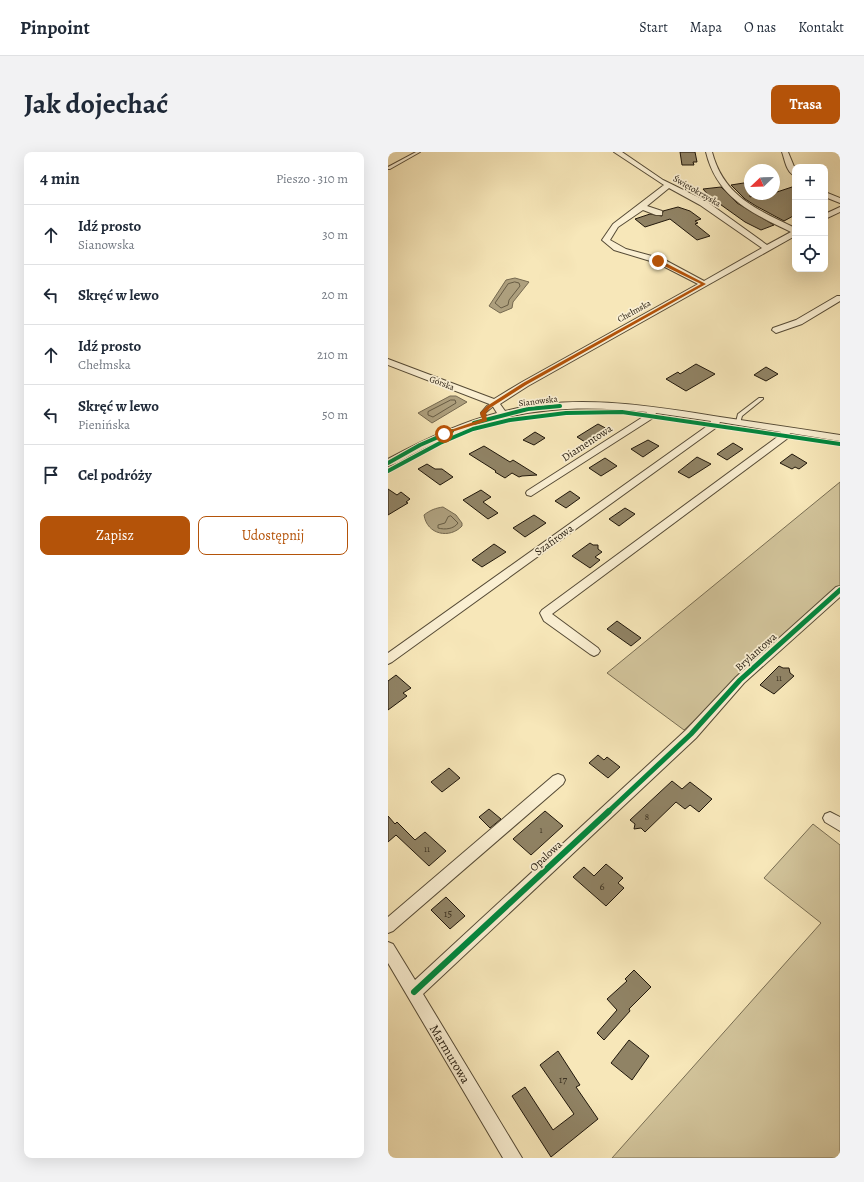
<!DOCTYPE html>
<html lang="pl">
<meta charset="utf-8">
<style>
body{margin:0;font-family:Alegreya,serif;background:#f2f2f3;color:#1f2937}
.controls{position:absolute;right:12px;top:12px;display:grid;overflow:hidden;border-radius:8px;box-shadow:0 4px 16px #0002}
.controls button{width:36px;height:36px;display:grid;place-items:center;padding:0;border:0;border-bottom:1px solid #e0e1e3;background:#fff;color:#1f2937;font:20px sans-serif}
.compass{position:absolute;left:356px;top:12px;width:36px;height:36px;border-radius:50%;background:#fff;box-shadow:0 4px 16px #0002;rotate:247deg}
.stop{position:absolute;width:12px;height:12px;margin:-9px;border:3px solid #b45309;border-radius:50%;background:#fff}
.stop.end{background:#b45309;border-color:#fff;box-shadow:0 1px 4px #0008}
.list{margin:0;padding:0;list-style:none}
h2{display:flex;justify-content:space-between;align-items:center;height:52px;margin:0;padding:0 16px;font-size:17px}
h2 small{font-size:13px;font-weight:400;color:#747a83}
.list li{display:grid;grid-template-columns:26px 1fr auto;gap:12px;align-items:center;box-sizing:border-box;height:60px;padding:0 16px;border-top:1px solid #e0e1e3}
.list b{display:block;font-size:15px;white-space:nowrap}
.list p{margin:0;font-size:13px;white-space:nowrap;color:#747a83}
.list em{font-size:13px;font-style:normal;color:#747a83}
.actions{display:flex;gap:8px;padding:12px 16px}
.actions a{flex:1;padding:9px 0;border:1px solid #b45309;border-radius:8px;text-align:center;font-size:14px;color:#b45309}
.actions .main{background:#b45309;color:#fff}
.icon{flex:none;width:22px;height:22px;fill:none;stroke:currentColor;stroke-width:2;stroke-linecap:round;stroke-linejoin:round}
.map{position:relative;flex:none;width:452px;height:1006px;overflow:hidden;border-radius:8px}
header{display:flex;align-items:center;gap:24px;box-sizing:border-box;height:56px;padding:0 20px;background:#fff;border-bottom:1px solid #e0e1e3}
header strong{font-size:19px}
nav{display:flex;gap:22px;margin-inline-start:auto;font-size:14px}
.intro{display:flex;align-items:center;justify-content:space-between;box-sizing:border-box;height:96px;padding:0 24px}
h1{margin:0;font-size:28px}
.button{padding:10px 18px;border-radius:8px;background:#b45309;color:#fff;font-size:14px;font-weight:700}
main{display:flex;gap:24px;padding:0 24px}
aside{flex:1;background:#fff;border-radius:8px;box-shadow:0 4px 16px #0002}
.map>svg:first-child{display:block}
.green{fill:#d2c49b;stroke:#796e53}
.water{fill:#aea07e;stroke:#756950}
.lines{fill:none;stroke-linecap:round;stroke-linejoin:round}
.shore{stroke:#675c44;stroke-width:1}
.building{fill:#908365;stroke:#20170b}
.lane-casing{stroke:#564b36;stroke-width:2}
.street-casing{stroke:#564b36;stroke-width:2}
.lane{fill:#faefd2;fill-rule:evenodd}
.street{fill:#faefd2;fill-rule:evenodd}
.cycleway-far2-casing{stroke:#faefd2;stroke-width:6}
.cycleway-far1-casing{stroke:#faefd2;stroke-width:8}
.cycleway-casing{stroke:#faefd2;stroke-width:9}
.cycleway-far2{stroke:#00873e;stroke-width:4}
.cycleway-far1{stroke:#00873e;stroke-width:5}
.cycleway{stroke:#00873e;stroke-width:6}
.route{fill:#b45309}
.labels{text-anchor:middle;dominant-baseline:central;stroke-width:3.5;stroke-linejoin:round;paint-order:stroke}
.far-street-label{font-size:9px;fill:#20170b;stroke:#faefd2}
.number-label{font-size:9px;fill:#3c3222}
.street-label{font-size:11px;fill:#20170b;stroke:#faefd2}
.near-number-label{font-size:11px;fill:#3c3222}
.near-street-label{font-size:13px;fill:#20170b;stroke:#faefd2}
</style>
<header>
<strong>Pinpoint</strong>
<nav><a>Start</a><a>Mapa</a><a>O nas</a><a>Kontakt</a></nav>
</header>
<div class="intro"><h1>Jak dojechać</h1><a class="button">Trasa</a></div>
<main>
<aside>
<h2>4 min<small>Pieszo · 310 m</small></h2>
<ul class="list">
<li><svg class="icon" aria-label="ahead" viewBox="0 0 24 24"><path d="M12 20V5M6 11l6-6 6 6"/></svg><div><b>Idź prosto</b><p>Sianowska</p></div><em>30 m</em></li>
<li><svg class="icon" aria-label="left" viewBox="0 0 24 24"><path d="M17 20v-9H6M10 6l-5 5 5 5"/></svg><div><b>Skręć w lewo</b></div><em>20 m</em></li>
<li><svg class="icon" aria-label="ahead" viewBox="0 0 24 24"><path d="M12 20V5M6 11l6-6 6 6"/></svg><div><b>Idź prosto</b><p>Chełmska</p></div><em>210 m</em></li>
<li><svg class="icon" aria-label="left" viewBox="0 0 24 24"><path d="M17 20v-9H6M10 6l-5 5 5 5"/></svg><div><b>Skręć w lewo</b><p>Pienińska</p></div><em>50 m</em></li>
<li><svg class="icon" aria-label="arrive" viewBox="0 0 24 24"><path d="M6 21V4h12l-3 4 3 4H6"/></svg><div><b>Cel podróży</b></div></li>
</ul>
<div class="actions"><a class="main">Zapisz</a><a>Udostępnij</a></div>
</aside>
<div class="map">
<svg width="452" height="1006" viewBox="0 0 452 1006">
<rect width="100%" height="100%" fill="#f7e7b9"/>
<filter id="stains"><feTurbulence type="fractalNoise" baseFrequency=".005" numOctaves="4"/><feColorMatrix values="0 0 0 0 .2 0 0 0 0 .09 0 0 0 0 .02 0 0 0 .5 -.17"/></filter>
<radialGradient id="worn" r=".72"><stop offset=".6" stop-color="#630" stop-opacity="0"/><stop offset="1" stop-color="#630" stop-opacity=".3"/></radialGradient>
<path class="green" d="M452,330v105l-156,143 -77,-57z
M425,672l27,21v313h-228l209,-235 -57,-45z"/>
<path class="water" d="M127,126l14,4 -16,20 -1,6 -12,5 -11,-7 17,-26z
M62,244h6l11,6 -35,21 -14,-10z
M55,355l13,8 6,8v3c-12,13 -35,9 -38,-11 6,-5 12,-7 19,-8z"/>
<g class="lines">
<path class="shore" d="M127,130l4,1 1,3 -11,14 -1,5 -7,3 -6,-5 13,-19z
M63,248h4l1,3 -23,14 -5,-2v-3z
M63,364l7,7c-4,6 -13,7 -20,5v-3l7,-2 3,-6z"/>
</g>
<path class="building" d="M292,0h15l2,10h-4l1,3h-12z
M362,30v15l9,-3 3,2 12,-2v-1l21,-7v29l-11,6 -28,-15 -11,-7 -14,-14z
M333,35l16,16 37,22 -13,5 -16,-8 -35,-25 -7,-8z
M290,55l12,4 11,8 -6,2 3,2 -3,1 15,12 -13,4 -27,-21 -25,8 -10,-8 15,-5 12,2 1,-5z
M308,212l19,10 -29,17 -20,-12 12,-7 2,2z
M378,215l12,7 -12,7 -12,-6z
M210,272l13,7 -21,14 -13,-8z
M147,280l10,6 -11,7 -11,-5z
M260,288l11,6 -16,11 -12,-8z
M345,291l10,6 -16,11 -10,-6z
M96,294l26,16 3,-2 24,15 -15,1 -3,1 -7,-4 -7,5 -10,-6 1,-1 -27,-17z
M404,302l15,9 -8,6 -4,-2 -3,2 -12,-6z
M309,305l14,7 -22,14 -11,-6z
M217,306l12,8 -16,10 -12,-8z
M39,312l8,5h7l11,8 -13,8 -22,-16z
M0,337l9,6 4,-3 9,7 -4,3 2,1 -20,12z
M93,338l10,7 -8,5 15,11 -10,6 -25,-19z
M182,339l10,7 -14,10 -11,-7z
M237,356l10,6 -16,12 -10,-7z
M146,363l12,8 -21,14 -12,-9z
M202,391l3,2h5v4l4,3 -7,5 5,3 -10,8 -18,-12z
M106,392l12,8 -24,15 -10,-7z
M229,469l24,17 -10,8 -24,-17z
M391,514l4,2h6l1,5 4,3 -20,18 -14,-9z
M8,523l15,13 -8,5 4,3 -19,14v-29z
M210,603l6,5 3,-3 13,10 -12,11 -19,-15z
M61,616l11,10 -18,14 -11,-10z
M284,629l10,8 8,-7 22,17 -13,13 -9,-7 -5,4 -9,-7 -31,30 -4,-4 -7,1 1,-5 -5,-4z
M101,657l12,10 -11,9 -11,-11z
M157,659l18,15 -32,29 -18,-16z
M0,664l7,8 2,-2 18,18 10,-8 21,19 -17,15 -33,-31 -8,7z
M218,712l17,14 -5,5 6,5 -18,18 -33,-29 11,-10 10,9z
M58,745l19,19 -15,13 -19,-19z
M246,818l17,17 -22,22 1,2 -26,29 -7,-7 20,-23 -10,-11 20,-18 -2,-2z
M241,888l20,16 -17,24 -21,-17z
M170,899l22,34 -4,2 22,32 -47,38 -39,-61 13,-9 28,43 21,-16 -34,-49z"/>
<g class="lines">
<g class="lane-casing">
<path id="lane" d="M28,0h4l-30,17h-2v-2z
M371,246h4v1l-21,17 -2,7h-4v-1l2,-8z
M105,250h2l2,1 -12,10 2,6v1h-4l-2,-7 6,-7z"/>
</g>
<g class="street-casing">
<path id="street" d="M226,0h8l41,28 43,21 61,44 24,-13c-39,-19 -74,-34 -85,-80h6c12,45 45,57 83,76v8l-267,150 -28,18 5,7c70,-18 145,-5 215,6 40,6 80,12 120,18v6l-50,-8 -2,5 -236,176 46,34 2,3 -2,3 -4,2 -4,-2 -46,-33 -4,-8 2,-3 238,-175 1,-3 -61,-10 -3,5 -325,235 -4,2v-11l322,-229 1,-3 -55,-8 -3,5 -122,78 -4,-1 -1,-2 1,-2 119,-76 1,-3c-65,-7 -126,-5 -187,20 -16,6 -32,14 -47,22 -8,4 -16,10 -25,12v-7c35,-19 71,-36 109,-46l-5,-8 -104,-40v-6l106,40 28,-17 176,-98 -41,-21 -43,-13 -12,-10 11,-16 51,-39zM281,36l31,17 62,43 -58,33 -41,-22 -37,-10 -16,-9 8,-13 25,-17 13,5h6v-4l-15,-5z
M394,0h6l7,17v7c-9,-4 -10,-16 -13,-24z
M437,40l15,6v5l-15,-6z
M452,55v5l-15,7v-5z
M449,144h3v5l-38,23 -26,9 -4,-3 1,-2 23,-8z
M452,434v11l-96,86 -48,55 -273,256 99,164h-19l-115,-195v-21l5,2 22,36 271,-250 50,-53 100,-90z
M170,622l5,2 2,4 -2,4 -170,147 -5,2v-16l165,-141z
M442,660l10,5v14l-15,-9 -2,-4 2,-4z"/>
</g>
<use href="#lane" class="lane"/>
<use href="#street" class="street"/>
<g class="cycleway-far2-casing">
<path id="cycleway-far2" d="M86,271l54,-14 32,-3
M0,311l32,-18 32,-14
M0,319l52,-28 33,-14 37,-9 56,-7 56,-1 218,32"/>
</g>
<g class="cycleway-far1-casing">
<path id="cycleway-far1" d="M220,660l83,-78 49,-54 100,-90"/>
</g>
<g class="cycleway-casing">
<path id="cycleway" d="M26,840l195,-181"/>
</g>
<use href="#cycleway-far2" class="cycleway-far2"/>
<use href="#cycleway-far1" class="cycleway-far1"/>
<use href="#cycleway" class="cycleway"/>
</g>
<path class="route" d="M270,107l48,25 -180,101 -36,23 -4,5 1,8 -45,14v-2l40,-14 -2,-6 7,-7 36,-23 178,-99 -45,-22z"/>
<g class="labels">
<g class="far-street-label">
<text transform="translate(309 39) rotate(30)">Świętokrzyska</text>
<text transform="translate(246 159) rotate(-29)">Chełmska</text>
<text transform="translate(54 231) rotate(21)">Górska</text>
<text transform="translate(150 249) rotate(-7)">Sianowska</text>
</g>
<g class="number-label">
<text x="391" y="526">11</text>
<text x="259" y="665">8</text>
<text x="153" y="678">1</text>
<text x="39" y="697">11</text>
</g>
<g class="street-label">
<text transform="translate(199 291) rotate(-33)">Diamentowa</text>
<text transform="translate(166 388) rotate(-36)">Szafirowa</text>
<text transform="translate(368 500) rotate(-42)">Brylantowa</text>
<text transform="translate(158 704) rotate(-43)">Opalowa</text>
</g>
<g class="near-number-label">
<text x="214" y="734">6</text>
<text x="60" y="761">15</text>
<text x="175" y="927">17</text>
</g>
<g class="near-street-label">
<text transform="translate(62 902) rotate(59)">Marmurowa</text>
</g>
</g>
<rect width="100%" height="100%" filter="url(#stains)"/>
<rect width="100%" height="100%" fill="url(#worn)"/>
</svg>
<div class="controls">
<button>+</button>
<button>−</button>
<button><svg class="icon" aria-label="locate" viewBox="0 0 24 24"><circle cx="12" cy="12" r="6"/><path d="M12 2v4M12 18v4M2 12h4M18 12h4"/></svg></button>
</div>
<svg class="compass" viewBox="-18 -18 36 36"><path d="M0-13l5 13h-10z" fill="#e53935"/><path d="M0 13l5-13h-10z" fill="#747a83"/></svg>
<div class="stop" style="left:56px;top:282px"></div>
<div class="stop end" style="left:270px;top:109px"></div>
</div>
</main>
